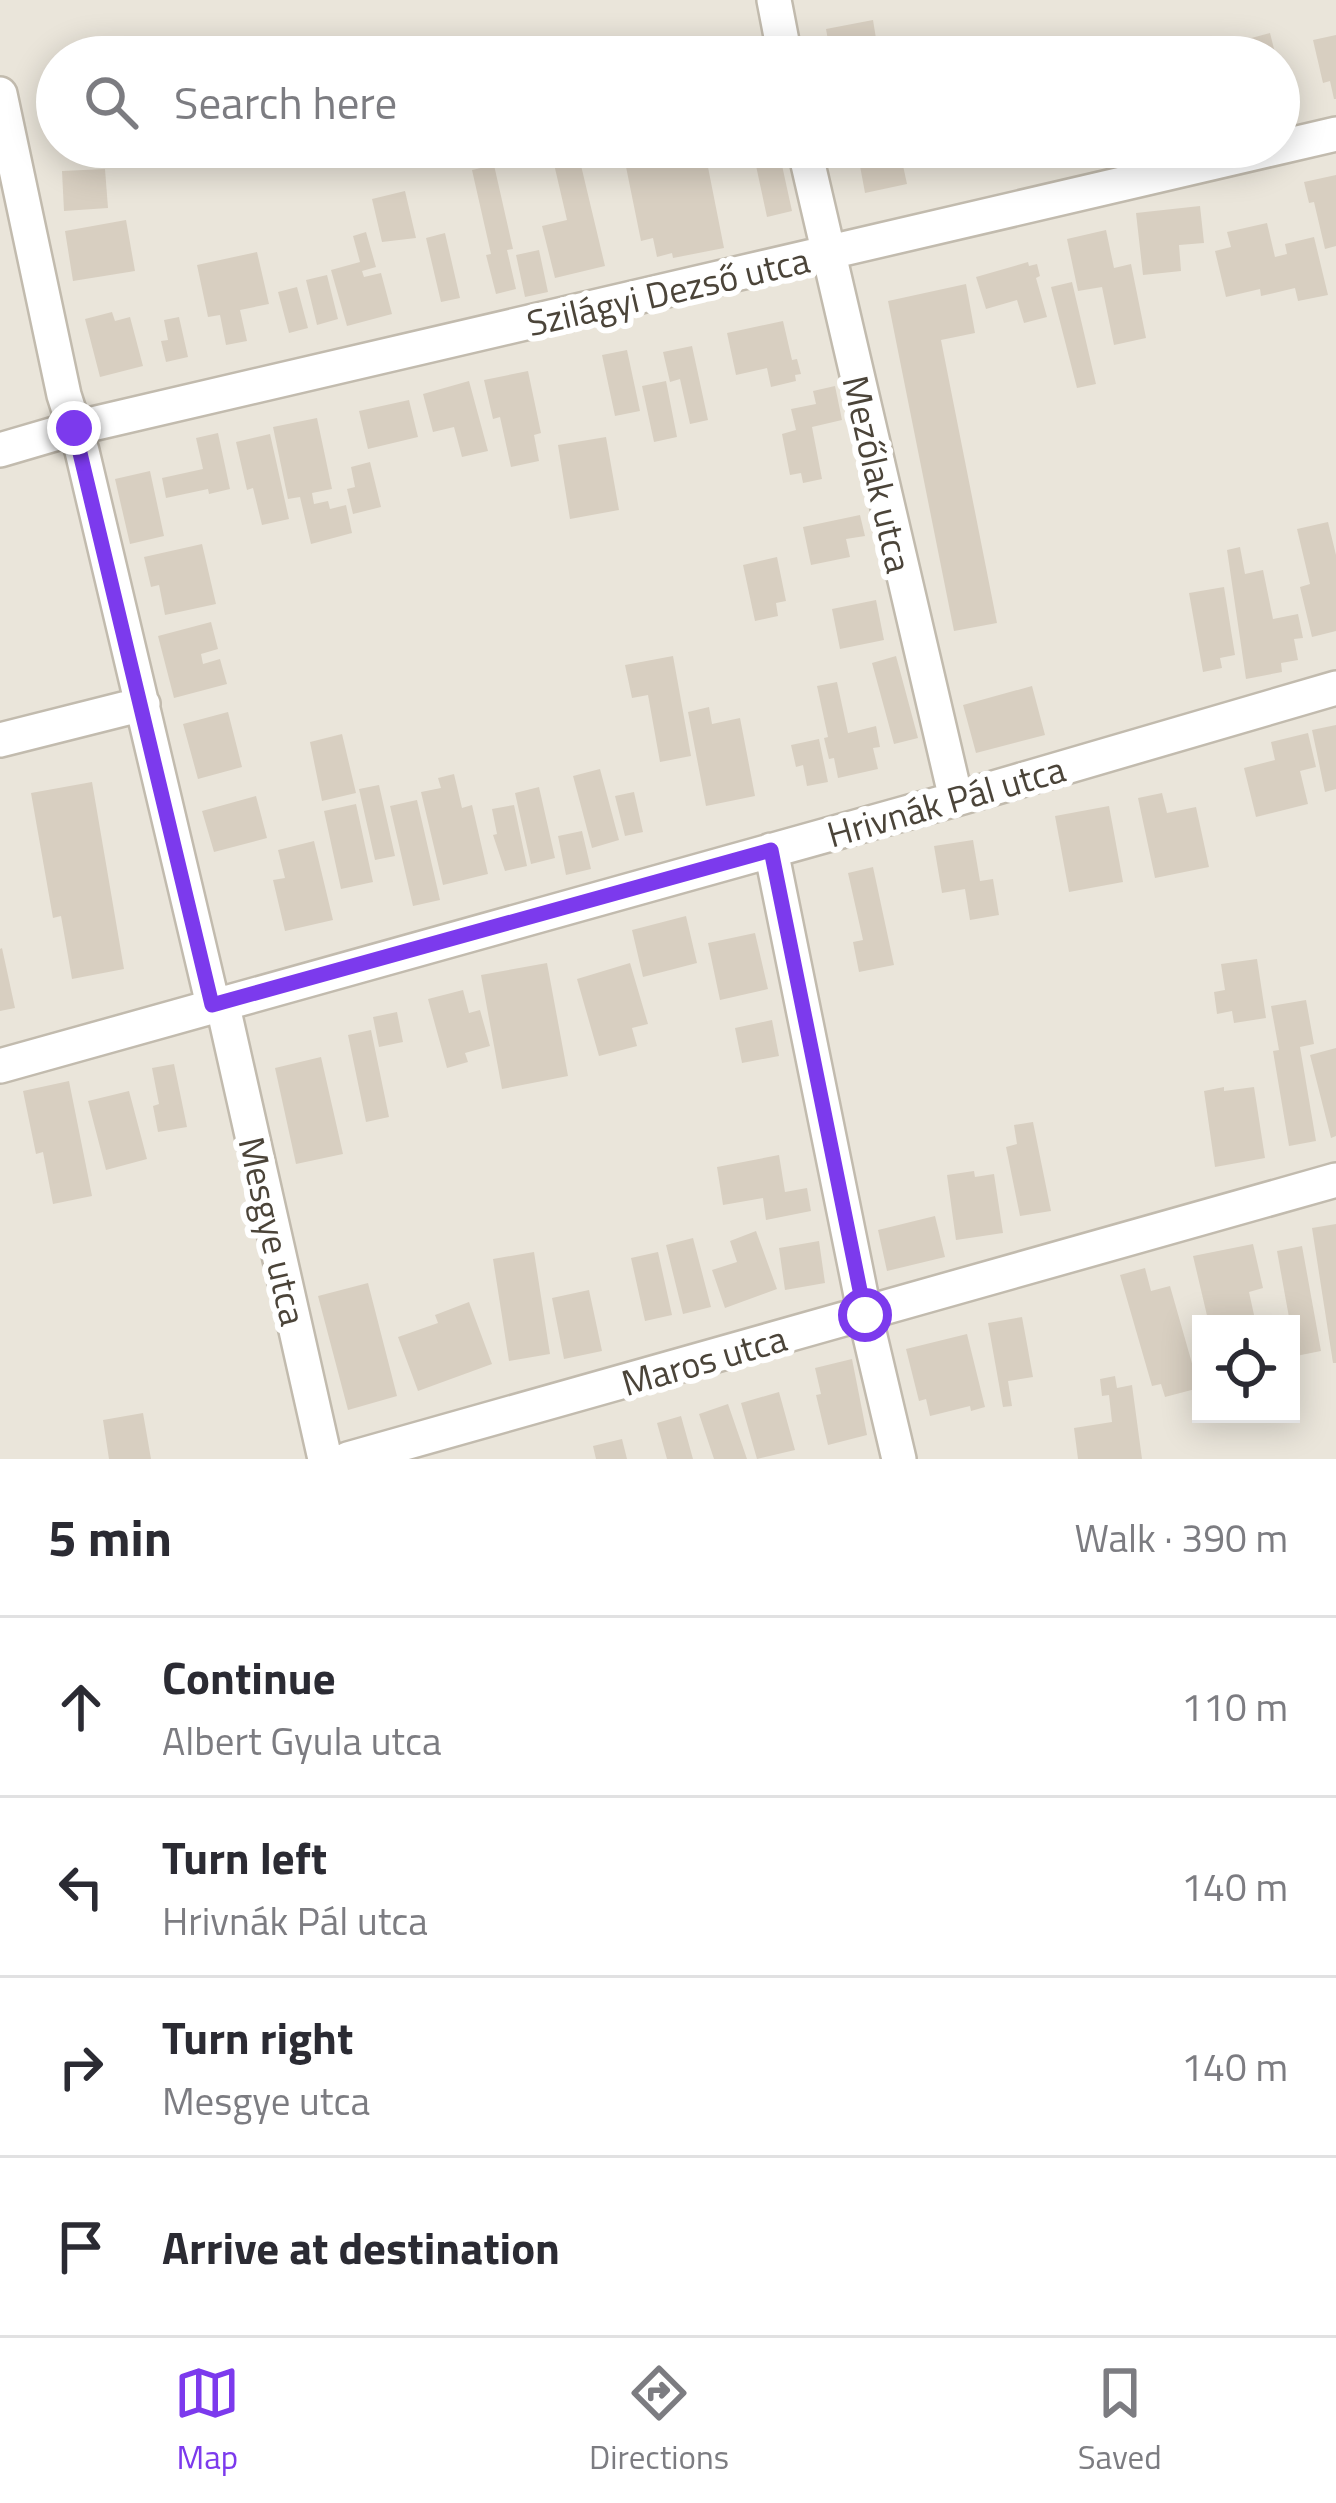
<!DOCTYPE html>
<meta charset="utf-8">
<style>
body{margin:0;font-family:"Titillium Web",sans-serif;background:#f2f2f3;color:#2b2b33}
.controls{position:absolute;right:36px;bottom:36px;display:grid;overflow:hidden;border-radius:0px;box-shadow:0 6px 30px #0003}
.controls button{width:108px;height:108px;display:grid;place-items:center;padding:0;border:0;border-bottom:3px solid #e1e1e2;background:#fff;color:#2b2b33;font:60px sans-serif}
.stop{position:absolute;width:36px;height:36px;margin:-27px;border:9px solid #7c3aed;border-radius:50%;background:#fff}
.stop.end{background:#7c3aed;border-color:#fff;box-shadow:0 3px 12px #0008}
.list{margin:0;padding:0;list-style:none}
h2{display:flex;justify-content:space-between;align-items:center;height:156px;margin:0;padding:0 48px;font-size:51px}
h2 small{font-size:39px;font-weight:400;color:#7c7c81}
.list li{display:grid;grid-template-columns:78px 1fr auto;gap:36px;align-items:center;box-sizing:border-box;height:180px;padding:0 48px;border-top:3px solid #e1e1e2}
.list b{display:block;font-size:45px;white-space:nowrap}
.list p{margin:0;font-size:39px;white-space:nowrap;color:#7c7c81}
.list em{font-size:39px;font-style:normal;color:#7c7c81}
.icon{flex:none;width:66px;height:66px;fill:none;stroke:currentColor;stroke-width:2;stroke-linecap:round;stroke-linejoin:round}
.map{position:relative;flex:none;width:1336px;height:1459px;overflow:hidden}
.search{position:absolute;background:#fff;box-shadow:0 6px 30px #0003;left:36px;right:36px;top:36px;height:132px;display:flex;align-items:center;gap:30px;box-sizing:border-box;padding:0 42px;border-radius:66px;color:#7c7c81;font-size:45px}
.sheet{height:876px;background:#fff}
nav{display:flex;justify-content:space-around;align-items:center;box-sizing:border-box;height:168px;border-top:3px solid #e1e1e2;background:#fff;font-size:33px;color:#7c7c81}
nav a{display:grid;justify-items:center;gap:6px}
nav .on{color:#7c3aed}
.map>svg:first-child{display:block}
.residential{fill:#eae5da;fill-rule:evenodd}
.building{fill:#d8cfc1}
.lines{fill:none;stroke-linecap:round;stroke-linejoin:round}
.street-casing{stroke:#c2bbae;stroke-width:38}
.street{stroke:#fff;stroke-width:33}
.route{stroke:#7c3aed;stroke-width:15}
.labels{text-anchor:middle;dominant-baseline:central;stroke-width:12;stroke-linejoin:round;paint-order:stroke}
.street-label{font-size:36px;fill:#4b4439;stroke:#fff}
</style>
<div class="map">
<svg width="1336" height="1459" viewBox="0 0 1336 1459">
<rect width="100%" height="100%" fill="#f6f3ec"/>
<path class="residential" d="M0,0h1336v1459h-1336zM57,57h1222v90h-1222zM1201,1324h90v90h-90z"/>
<path class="building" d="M873,20l6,37h-48l-5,-28z
M1270,33l6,24h-44l-3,-13z
M1336,35v64h-2l-4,-18 -7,2 -10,-43z
M57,82v42l-12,1 -4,-41z
M622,147h23l4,20 29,-5 -2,-15h28l20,101 -51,10 -1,-5 -15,4 -4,-19 -12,3z
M752,147h26l14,64 -25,6z
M862,147h37l8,37 -42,9 -7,-38 5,-2z
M951,147h78l1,8 -75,13z
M1084,147h33l2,10 -33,5z
M579,157l26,109 -50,12 -13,-52 25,-6 -13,-56z
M494,165l19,84 -6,1 9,39 -20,5 -10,-39 5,-1 -19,-84z
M105,169l3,39 -44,3 -2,-40z
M1336,175v71l-11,3 -11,-47 -5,1 -5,-21z
M405,191l11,47 -34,4 -10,-43z
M1200,206l4,37 -25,2 2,26 -38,4 -7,-62z
M126,220l9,51 -62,10 -8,-50z
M1267,223l8,34 12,-3 -2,-10 29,-7 14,58 -30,6 -3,-13 -34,8 -1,-7 -34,8 -11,-46 16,-4 -4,-15z
M1106,230l8,38 17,-4 15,74 -32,7 -12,-58 -24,4 -11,-52z
M366,232l10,35 -14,4 2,6 17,-4 11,41 -45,12 -16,-56 29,-8 -7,-26z
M445,233l15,65 -19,4 -15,-64z
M539,250l9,42 -23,5 -9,-42z
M257,252l12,52 -29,6 7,31 -21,4 -6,-30 -12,2 -11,-52z
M1028,262l1,4 8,-2 3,12 -4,2 11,39 -23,6 -7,-23 -31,9 -10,-32z
M327,275l11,44 -21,6 -11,-45z
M1072,282l24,102 -19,4 -26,-101z
M966,284l9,49 -34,7 56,283 -43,8 -66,-330z
M297,287l11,41 -19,5 -11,-41z
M112,312l3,9 15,-4 13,49 -43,11 -15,-58z
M179,317l9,40 -22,5 -5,-21 7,-1 -4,-20z
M783,321l9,39 5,-1 4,15 -6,1 1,6 -25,6 -4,-19 -31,7 -9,-42z
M692,346l16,74 -18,4 -10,-45 -10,3 -7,-30z
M627,350l13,61 -25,5 -13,-61z
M528,371l13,62 -7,2 5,26 -28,6 -11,-50 -7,2 -9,-39z
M469,381l19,70 -26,6 -8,-30 -21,5 -10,-38z
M666,381l11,56 -23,5 -12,-56z
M835,386l7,34 -30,7 10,52 -19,4 -2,-10 -11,2 -8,-41 14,-4 -5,-21 25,-5 -3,-13z
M409,400l9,37 -50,12 -9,-38z
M317,418l15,71 -20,4 2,11 14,-3 2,8 16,-4 6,28 -41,11 -11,-47 -12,2 -15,-72z
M218,433l12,56 -21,5 -1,-5 -42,9 -4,-20 41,-9 -7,-31z
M270,434l19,85 -27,6 -9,-37 -6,2 -11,-48z
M606,437l13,73 -49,9 -12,-74z
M370,462l11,45 -28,7 -6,-25 8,-2 -4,-20z
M150,471l14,65 -34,8 -15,-65z
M860,515l5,21 -19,3 4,18 -39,8 -8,-38z
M1328,522l8,33v76l-24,6 -12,-50 10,-3 -13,-55z
M202,544l14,60 -51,11 -6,-30 -8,2 -7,-30z
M1240,547l5,27 18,-4 10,49 25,-5 5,24 -9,1 4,21 -17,3 1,9 -36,7 -19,-129z
M777,557l9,44 -10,2 2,13 -23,5 -12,-56z
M1224,587l11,68 -15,3 2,10 -19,4 -14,-79z
M876,600l8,40 -44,9 -8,-40z
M211,622l7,27 -17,5 2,10 17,-5 7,25 -53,14 -16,-62z
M673,656l18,100 -31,6 -12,-67 -16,3 -7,-33z
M896,656l22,82 -24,6 -22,-81z
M837,682l11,51 28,-7 4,21 -7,1 5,21 -40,9 -4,-20 -5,1 -5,-21 4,-1 -11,-51z
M1032,686l13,49 -69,18 -13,-48z
M709,707l3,17 28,-6 15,78 -49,10 -18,-94z
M228,712l14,55 -44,12 -15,-55z
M1336,725v64l-11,3 -13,-62z
M1308,733l8,34 -16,4 8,33 -52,13 -12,-49 31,-8 -4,-18z
M342,734l14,59 -34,8 -12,-59z
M819,739l9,43 -21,4 -4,-21 -7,2 -5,-22z
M600,769l19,71 -27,8 -19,-72z
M454,774l8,34 10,-3 16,69 -45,11 -22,-93 20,-4 -3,-10z
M92,782l32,187 -52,10 -11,-63 -8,2 -22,-125z
M379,785l16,71 -20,4 -16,-71z
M539,787l16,71 -24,6 -16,-71z
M634,792l9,40 -18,4 -10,-40z
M1162,793l5,20 29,-6 13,60 -54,11 -17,-80z
M256,796l11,42 -53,14 -12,-41z
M417,800l23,100 -27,6 -23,-100z
M356,804l17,78 -32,7 -17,-78z
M514,805l13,61 -22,5 -12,-36 4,-1 -5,-25z
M1109,806l14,76 -54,10 -14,-76z
M582,831l9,38 -25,6 -8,-39z
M973,840l7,41 13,-2 6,36 -29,5 -5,-31 -23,4 -8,-47z
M314,841l19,79 -48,11 -12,-51 12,-2 -7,-28z
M873,867l21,98 -35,7 -6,-30 10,-2 -15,-67z
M686,916l11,47 -54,14 -11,-47z
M755,933l13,56 -48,11 -12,-57z
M2,948l13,60 -15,3v-62z
M1257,959l9,59 -32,5 -2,-12 -15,3 -3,-22 11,-2 -4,-26z
M547,963l21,113 -66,13 -21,-114z
M630,963l18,61 -16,4 5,18 -38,10 -22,-77z
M463,990l6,23 11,-3 10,36 -25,7 3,9 -21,6 -19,-69z
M1306,1000l8,44 -14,3 16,94 -27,5 -16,-95 6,-1 -8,-44z
M397,1012l6,30 -24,5 -6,-30z
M772,1020l7,36 -37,7 -7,-35z
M371,1030l18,87 -23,5 -18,-87z
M1336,1048v88l-5,2 -21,-83z
M321,1057l22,97 -47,10 -21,-96z
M174,1064l13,63 -29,5 -5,-26 6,-2 -7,-36z
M69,1081l23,115 -39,8 -10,-52 -7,2 -13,-63z
M1224,1087v4l30,-4 11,71 -50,9 -11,-76z
M129,1091l18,68 -41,11 -18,-69z
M1033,1122l18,89 -31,5 -14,-69 11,-3 -3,-19z
M779,1155l6,37 22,-4 4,23 -45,9 -3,-22 -40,7 -6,-38z
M974,1171l1,6 19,-3 9,59 -47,7 -9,-65z
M935,1216l10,41 -58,14 -9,-41z
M1336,1224v139h-3l-21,-135z
M756,1231l21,58 -52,19 -13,-38 25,-8 -7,-21z
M693,1238l18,69 -28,7 -17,-69z
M819,1241l6,42 -40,7 -6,-42z
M1253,1244l10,44 -14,4 7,32h-47l-16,-68z
M1302,1246l19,105 -25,5 -19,-105z
M534,1252l16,102 -41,7 -16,-102z
M658,1252l14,63 -27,6 -14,-63z
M1145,1268l6,23 19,-5 29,102 -34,9 -4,-13 -9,2 -32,-111z
M368,1283l29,113 -49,14 -30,-114z
M589,1290l13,61 -38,8 -12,-61z
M469,1302l23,62 -74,27 -20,-54 40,-14 -3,-8z
M1022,1317l11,60 -25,4 4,25 -9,1 -15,-84z
M967,1334l18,73 -14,4 -1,-5 -40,10 -4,-17 -7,2 -13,-52z
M852,1359l15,76 -39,10 -12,-50 5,-1 -6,-26z
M1115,1376l2,12 15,-3 10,74h-64l-4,-31 38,-6 -3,-27 -7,1 -2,-17z
M779,1392l16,58 -38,9 -16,-56z
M728,1404l19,55h-33l-15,-45z
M143,1413l8,46h-42l-6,-39z
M681,1416l12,43h-26l-10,-36z
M622,1439l5,20h-31l-3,-13z"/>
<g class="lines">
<g class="street-casing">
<path id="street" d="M774,0l11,57
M0,94l64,301 18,56 131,554
M804,147l152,652
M0,450l75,-22 1261,-294
M0,740l143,-36
M771,850l94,465 34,144
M222,1002l103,457
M0,1066l956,-267 380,-111
M348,1459l988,-279"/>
</g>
<use href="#street" class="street"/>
</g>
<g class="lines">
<path class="route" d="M74,428l138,577 559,-155 94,465"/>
</g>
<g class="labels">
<g class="street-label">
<text transform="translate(668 291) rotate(-13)">Szilágyi Dezső utca</text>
<text transform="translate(878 474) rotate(77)">Mezőlak utca</text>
<text transform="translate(946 801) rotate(-16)">Hrivnák Pál utca</text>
<text transform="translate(273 1231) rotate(77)">Mesgye utca</text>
<text transform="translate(704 1360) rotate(-16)">Maros utca</text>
</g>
</g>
</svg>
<div class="controls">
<button><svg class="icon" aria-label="locate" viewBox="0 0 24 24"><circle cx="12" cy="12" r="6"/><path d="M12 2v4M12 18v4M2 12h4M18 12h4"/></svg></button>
</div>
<div class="stop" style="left:865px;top:1315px"></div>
<div class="stop end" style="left:74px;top:428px"></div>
<div class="search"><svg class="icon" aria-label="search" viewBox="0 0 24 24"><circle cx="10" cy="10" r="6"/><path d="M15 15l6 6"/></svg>Search here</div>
</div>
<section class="sheet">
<h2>5 min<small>Walk · 390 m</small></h2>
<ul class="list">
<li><svg class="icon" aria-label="ahead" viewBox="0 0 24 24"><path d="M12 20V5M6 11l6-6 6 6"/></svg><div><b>Continue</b><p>Albert Gyula utca</p></div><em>110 m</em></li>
<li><svg class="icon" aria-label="left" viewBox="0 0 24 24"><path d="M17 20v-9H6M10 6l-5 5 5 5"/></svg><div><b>Turn left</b><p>Hrivnák Pál utca</p></div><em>140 m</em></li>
<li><svg class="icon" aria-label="right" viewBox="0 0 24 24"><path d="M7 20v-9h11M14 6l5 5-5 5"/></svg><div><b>Turn right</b><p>Mesgye utca</p></div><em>140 m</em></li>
<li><svg class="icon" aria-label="arrive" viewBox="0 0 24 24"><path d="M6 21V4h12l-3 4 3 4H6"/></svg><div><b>Arrive at destination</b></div></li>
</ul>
</section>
<nav>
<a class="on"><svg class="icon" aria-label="map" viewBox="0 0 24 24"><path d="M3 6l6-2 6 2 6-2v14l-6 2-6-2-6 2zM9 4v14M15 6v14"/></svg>Map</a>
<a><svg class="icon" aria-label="directions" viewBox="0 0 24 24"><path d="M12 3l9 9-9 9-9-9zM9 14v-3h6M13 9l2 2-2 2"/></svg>Directions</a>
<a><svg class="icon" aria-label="saved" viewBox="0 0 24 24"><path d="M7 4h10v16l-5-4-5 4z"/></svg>Saved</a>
</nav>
